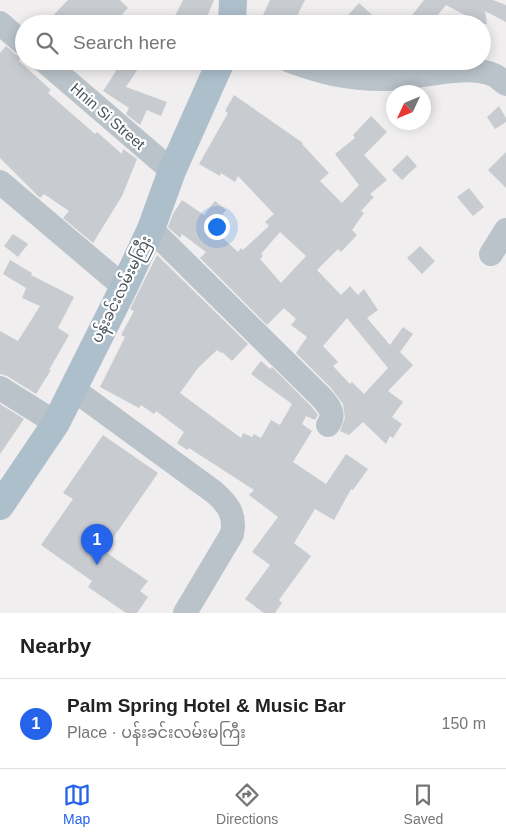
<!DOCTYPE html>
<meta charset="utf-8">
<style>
body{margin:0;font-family:Helvetica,"Noto Sans Myanmar",sans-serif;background:#f2f2f2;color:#222}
.compass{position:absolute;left:386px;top:85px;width:45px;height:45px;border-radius:50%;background:#fff;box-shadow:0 2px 12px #0003;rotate:226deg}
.you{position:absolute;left:216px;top:226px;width:18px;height:18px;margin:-12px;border:4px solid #fff;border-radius:50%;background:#1a73e8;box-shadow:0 0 0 8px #1a73e833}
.badge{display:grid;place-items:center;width:32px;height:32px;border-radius:50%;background:#2563eb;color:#fff;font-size:16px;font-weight:700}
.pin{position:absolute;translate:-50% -41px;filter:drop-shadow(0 1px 2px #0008)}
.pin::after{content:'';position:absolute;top:26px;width:18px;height:15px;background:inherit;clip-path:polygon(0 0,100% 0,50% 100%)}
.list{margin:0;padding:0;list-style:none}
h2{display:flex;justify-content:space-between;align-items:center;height:65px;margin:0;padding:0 20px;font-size:21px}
h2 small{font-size:16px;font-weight:400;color:#767676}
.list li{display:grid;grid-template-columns:32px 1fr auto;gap:15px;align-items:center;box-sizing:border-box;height:90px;padding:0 20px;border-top:1px solid #e0e0e0}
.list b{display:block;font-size:19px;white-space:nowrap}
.list p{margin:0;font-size:16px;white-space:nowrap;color:#767676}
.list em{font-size:16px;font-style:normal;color:#767676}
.icon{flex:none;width:28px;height:28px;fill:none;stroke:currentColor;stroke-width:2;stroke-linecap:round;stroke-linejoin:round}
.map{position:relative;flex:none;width:506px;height:613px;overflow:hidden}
.search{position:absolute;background:#fff;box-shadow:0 2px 12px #0003;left:15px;right:15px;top:15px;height:55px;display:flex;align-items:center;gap:12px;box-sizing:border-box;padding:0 18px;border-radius:28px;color:#767676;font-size:19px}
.sheet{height:155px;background:#fff}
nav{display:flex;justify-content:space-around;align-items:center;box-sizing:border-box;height:70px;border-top:1px solid #e0e0e0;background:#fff;font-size:14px;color:#767676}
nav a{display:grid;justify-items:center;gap:2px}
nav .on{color:#2563eb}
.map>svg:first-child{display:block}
.building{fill:#c8cbd0;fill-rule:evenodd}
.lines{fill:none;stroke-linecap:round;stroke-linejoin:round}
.minor{stroke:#bac3ca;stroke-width:24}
.major{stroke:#aebfcc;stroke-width:28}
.labels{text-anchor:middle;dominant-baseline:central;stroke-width:4.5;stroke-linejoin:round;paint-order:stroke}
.street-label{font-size:15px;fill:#47525a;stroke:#fff}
</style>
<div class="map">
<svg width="506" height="613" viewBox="0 0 506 613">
<rect width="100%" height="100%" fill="#f0eeee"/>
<path class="building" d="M68,0h52l8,8 -15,16h-68z
M183,0h31l-10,24h-33z
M270,0h35l-12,24h-34z
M424,0h69l13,5v17l-21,-11 2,13h-17l2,-5 -26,-14 -16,19h-25z
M359,3l23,21h-42z
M6,46l9,8 7,3 -3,4 32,29 -3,3 47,41 2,-2 25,22 1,-5 14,10 -15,37 -29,47 -30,-25 6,-7 -25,-17 -4,4 -40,-40v-105z
M106,61h37l-17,26 41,15 -6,14 -14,-6 -7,15 -14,-11 3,-6 -26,-17 13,-20z
M234,95l69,48 -1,1 27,29 -9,8 22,22 17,-18 -24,-31 20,-16 -2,-3 18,-19 16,16 -23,23 23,25 -17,14 4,3 -13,14 3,2 -12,17 5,5 -16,17 -3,-3 -21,21 24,25 9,-9 8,9 6,-6 14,21 -11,8 23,27 13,-18 10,7 -13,18 13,13 -25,26 15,11 -11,15 10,7 -9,14 -3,-2 -4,8 -23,-22 -14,13 -9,-4 5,-13 -2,-14 -12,-16 -35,-35 11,-16 -16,-12 5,-6 -12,-11 -17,17 -67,-67 6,-6 -24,-18 -2,4 -12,-11 5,-13 9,-14 22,15 11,-14 11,9 -14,18 26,24 3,-4 2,2 26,-24 -4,-4 9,-8 -36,-38 -3,6 -14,-9 -1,3 -21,-12 29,-51 -3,-2zM280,232l26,24 -25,27 -21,-24 3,-3 -2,-2zM347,318l41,50 -24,26 -12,-12 -2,2 -17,-18 5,-4 -15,-16z
M499,106l7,12v4l-11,7 -8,-12z
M506,152v36l-18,-18z
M407,155l10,11 -15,14 -10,-10z
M469,188l15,19 -11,9 -16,-19z
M13,234l15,10 -10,13 -14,-11z
M420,246l15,15 -13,13 -15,-16z
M157,255l91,89 -16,17 -10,-9 -1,1 -4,-3 -19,18 -18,25 61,45 2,-5 9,4 2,-3 7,4 10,-18 9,5 12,-21 -41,-30 10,-13 9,8 2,-2 39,39 7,9 -3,5 -9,-4 -4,8 10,7 -19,31 33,22 20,-30 22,15 -15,21 -2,-1 -17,31 -19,-11 -21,34 17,13 -32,44 3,3 -7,10h-11l-19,-14 25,-34 -18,-13 26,-35 -29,-22 5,-5 -65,-42 -2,2 -10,-7 7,-11 -28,-21 -2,3 -13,-9 -2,3 -39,-21 25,-50 -4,-2 13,-24 -4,-2z
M10,260l22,13 -1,2 43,22 -16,31 11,7 -20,35h2l-15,24 -29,-18 -7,-2v-43l18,10 22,-35 -18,-8 4,-10 -23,-14z
M0,404l24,15 -24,35z
M103,435l55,38 -54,78 44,30 -8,10 8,6 -11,16h-11l-38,-26 4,-6 -51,-36 32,-46 -10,-6z"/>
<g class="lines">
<path class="minor" d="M0,23l24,21
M44,61l128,110
M290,61c33,12 57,18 93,18 31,1 82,-17 111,-4 4,2 8,6 12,9
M0,182l124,105
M151,229l170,168c8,9 15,17 7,28
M491,254l15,-24
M0,388l56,35
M73,389l141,103c14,12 22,23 18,42l-47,79"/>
<path class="major" d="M232,24l1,-24
M0,506l56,-83 68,-136 27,-58 21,-58 49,-110"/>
</g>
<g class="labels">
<g class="street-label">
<text transform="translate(108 116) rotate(41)">Hnin Si Street</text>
<text transform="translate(121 289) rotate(-64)">ပန်းခင်းလမ်းမကြီး</text>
</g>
</g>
</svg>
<svg class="compass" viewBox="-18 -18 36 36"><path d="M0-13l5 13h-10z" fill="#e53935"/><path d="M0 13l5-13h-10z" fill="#767676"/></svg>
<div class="you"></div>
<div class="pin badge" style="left:97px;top:565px">1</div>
<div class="search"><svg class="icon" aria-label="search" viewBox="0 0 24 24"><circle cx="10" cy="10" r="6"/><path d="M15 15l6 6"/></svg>Search here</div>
</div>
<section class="sheet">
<h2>Nearby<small></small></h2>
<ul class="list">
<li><span class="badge">1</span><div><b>Palm Spring Hotel &amp; Music Bar</b><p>Place · ပန်းခင်းလမ်းမကြီး</p></div><em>150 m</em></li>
</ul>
</section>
<nav>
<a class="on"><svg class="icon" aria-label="map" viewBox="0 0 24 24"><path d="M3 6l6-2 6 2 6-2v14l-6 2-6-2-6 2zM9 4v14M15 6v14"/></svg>Map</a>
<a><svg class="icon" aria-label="directions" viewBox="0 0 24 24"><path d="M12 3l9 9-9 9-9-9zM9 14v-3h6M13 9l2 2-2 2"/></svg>Directions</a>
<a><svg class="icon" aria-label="saved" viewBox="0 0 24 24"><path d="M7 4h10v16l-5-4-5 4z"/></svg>Saved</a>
</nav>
